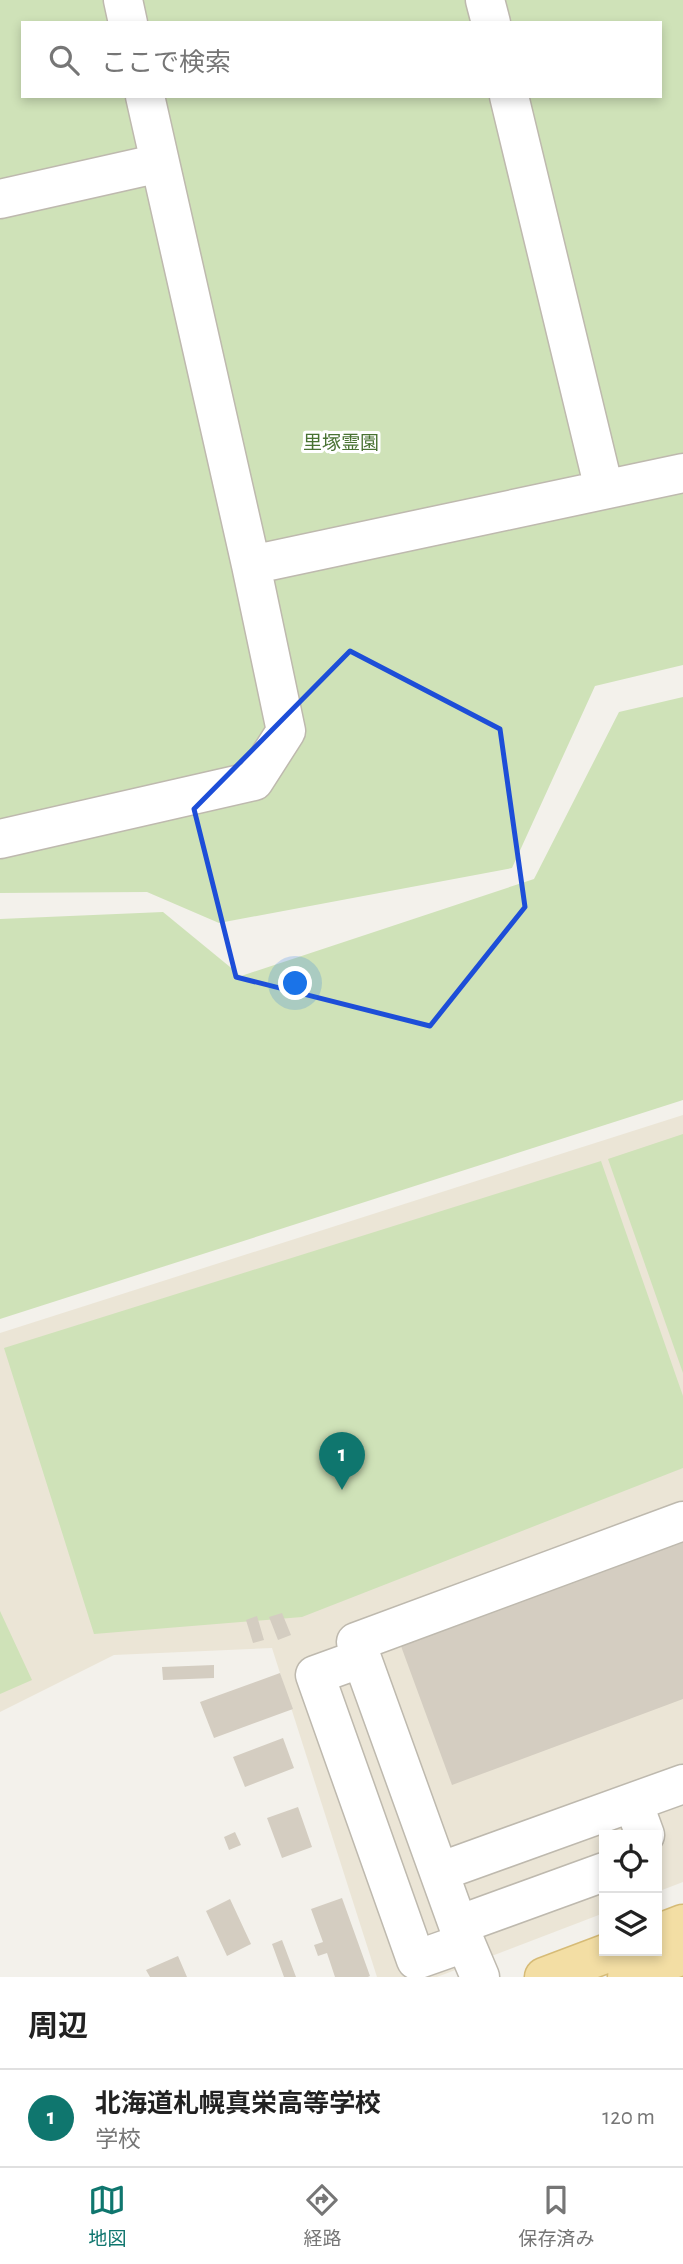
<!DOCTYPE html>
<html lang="ja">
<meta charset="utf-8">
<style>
body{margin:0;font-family:"Alegreya Sans","Noto Sans JP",sans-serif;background:#f2f2f2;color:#222}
.controls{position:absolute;right:21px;bottom:21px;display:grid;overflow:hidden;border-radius:0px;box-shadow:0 4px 10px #0003}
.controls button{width:63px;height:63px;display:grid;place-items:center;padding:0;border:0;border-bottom:2px solid #e0e0e0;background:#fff;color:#222;font:35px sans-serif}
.you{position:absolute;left:296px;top:984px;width:24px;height:24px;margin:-18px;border:5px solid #fff;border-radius:50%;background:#1a73e8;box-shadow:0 0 0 10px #1a73e833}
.badge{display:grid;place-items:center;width:46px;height:46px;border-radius:50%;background:#0f766e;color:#fff;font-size:23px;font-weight:700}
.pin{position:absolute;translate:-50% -58px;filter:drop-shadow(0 2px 4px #0008)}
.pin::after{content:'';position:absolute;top:37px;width:24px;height:21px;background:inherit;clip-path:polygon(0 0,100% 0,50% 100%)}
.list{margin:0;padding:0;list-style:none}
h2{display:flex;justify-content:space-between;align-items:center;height:91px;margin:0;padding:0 28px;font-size:30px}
h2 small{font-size:23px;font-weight:400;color:#767676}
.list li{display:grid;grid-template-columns:46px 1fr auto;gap:21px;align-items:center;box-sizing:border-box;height:98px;padding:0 28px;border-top:2px solid #e0e0e0}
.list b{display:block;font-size:26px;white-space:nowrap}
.list p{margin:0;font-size:23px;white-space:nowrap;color:#767676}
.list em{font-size:23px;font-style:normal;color:#767676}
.icon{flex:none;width:38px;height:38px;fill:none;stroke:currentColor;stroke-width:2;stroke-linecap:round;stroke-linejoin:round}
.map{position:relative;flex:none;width:683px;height:1977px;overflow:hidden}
.search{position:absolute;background:#fff;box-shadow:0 4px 10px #0003;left:21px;right:21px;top:21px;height:77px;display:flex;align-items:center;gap:18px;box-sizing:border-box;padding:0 24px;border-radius:0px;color:#767676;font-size:26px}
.sheet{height:189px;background:#fff}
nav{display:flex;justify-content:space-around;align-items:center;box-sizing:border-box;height:98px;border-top:2px solid #e0e0e0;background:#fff;font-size:19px;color:#767676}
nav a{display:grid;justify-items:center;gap:4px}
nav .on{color:#0f766e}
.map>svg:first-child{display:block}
.education{fill:#ebe5d6}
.green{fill:#cfe2b8;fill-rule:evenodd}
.building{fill:#d4cdc1}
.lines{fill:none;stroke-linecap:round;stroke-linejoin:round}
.minor-casing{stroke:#beb9ae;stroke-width:41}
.major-casing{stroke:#d6bb76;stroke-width:41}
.minor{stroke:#fff;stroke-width:38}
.major{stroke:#f3dea4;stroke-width:38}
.marked{fill:none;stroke:#1d4ed8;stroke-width:5;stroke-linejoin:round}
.labels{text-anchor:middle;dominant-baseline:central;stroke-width:6;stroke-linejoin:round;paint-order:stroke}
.park-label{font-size:19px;fill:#497233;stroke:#fff}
</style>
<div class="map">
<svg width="683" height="1977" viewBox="0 0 683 1977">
<rect width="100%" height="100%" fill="#f3f1eb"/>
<path class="education" d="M683,1115v767l-26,10v-57h-53v78l-167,64h-60l-105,-329 -158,7 -114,57v-379z"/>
<path class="green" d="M0,0h683v665l-88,21 -83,182 -293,55 -72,-31 -147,1zM23,23h637v73h-637z
M683,697v403l-683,219v-400l163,-7 78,64 293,-97 85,-167z
M683,1134v239l-75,-214z
M601,1161l82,235v72l-381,149 -208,17 -90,-286z
M0,1611l32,69 -32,14z"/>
<path class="building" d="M683,1533v166l-231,86 -54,-147z
M282,1613l9,22 -13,5 -9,-23z
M257,1616l7,24 -11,3 -7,-23z
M214,1665v13l-51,2 -1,-13z
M280,1673l13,36 -79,29 -14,-36z
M283,1738l11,30 -49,19 -12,-30z
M298,1807l14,40 -30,11 -15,-40z
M235,1832l6,13 -12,5 -5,-13z
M342,1898l28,78 -2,1h-33l-8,-24 -9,3 -4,-11 9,-3 -12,-33z
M230,1899l21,45 -24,12 -21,-45z
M282,1940l14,37h-12l-12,-33z
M178,1956l9,21h-37l-4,-7z"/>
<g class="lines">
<g class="minor-casing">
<path id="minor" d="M123,0l5,23
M485,0l6,23
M509,96l95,393
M0,199l160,-36
M251,565l432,-92
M0,839l254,-58 32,-50 -35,-166 -106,-469
M362,1658l-47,17 101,285 48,-17
M633,1802l12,33
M439,1872l244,-88
M458,1925l146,-53
M480,1977l-22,-52 -102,-283 327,-121"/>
</g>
<g class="major-casing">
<path id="major" d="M657,1934l26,-10
M544,1977l69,-26
M627,1977l56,-22"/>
</g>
<use href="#minor" class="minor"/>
<use href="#major" class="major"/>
</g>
<path class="marked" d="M350,651l150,78 25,178 -95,119 -194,-49 -42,-168z"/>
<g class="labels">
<g class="park-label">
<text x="341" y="443">里塚霊園</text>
</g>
</g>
</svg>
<div class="controls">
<button><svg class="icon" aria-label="locate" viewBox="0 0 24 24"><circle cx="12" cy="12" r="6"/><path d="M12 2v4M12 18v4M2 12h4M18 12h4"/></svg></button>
<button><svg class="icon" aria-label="layers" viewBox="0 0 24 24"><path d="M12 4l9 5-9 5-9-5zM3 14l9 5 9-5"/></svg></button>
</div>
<div class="you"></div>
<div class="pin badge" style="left:342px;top:1490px">1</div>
<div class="search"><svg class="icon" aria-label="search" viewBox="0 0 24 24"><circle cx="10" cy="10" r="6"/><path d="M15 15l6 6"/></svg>ここで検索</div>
</div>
<section class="sheet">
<h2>周辺<small></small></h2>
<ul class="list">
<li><span class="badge">1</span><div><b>北海道札幌真栄高等学校</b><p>学校</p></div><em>120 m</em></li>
</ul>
</section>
<nav>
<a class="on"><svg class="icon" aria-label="map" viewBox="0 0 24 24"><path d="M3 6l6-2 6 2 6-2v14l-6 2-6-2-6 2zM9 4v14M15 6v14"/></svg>地図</a>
<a><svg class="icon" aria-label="directions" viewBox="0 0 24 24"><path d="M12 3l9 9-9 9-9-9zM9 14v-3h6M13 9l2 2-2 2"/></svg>経路</a>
<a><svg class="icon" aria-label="saved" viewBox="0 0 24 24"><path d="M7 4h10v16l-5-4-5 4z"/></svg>保存済み</a>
</nav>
